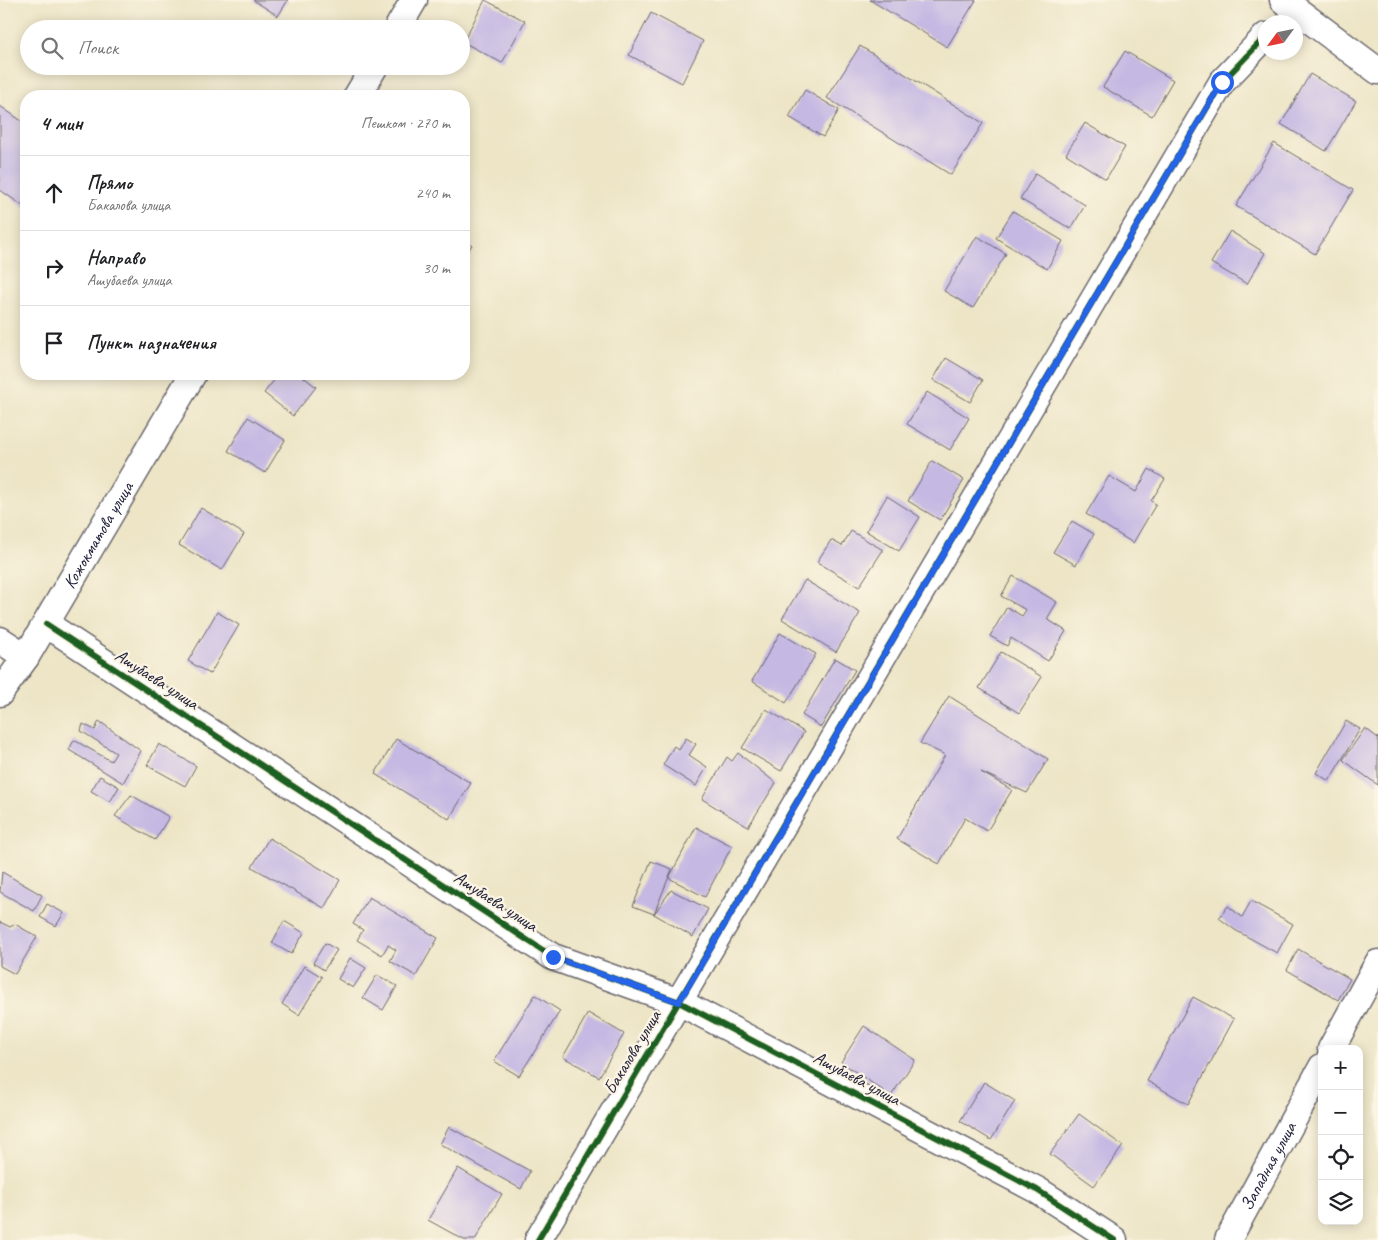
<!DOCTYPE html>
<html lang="ru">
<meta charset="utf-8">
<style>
body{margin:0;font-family:Caveat,sans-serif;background:#f2f2f2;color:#202124}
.controls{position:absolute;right:15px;bottom:15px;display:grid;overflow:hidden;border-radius:10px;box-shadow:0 2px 12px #0003}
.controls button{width:45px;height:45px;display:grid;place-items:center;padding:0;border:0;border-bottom:1px solid #e0e0e0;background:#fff;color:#202124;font:25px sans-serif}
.compass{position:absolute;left:1258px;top:15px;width:45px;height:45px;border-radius:50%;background:#fff;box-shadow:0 2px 12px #0003;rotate:237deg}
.stop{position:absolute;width:15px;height:15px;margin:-11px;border:4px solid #2563eb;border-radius:50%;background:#fff}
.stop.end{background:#2563eb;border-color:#fff;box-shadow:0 1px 5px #0008}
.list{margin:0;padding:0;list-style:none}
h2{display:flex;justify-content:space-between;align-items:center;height:65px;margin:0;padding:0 20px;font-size:21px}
h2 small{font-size:16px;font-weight:400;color:#757577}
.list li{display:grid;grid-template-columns:32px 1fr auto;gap:15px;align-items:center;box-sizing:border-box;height:75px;padding:0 20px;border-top:1px solid #e0e0e0}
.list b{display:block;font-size:19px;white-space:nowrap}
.list p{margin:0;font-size:16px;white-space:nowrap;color:#757577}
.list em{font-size:16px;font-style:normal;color:#757577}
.icon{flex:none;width:28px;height:28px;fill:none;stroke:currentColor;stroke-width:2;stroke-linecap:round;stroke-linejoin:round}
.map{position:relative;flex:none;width:1378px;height:1240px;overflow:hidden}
.search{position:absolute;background:#fff;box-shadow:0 2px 12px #0003;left:20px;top:20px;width:450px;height:55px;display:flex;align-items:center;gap:12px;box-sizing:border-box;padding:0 18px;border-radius:28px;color:#757577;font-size:19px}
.panel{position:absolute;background:#fff;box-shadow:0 2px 12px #0003;left:20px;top:90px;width:450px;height:290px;border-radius:20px}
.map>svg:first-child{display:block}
.building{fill:#c5b8e3}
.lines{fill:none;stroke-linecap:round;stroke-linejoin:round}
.street-casing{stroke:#69666c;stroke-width:29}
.street{stroke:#fff;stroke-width:26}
.cycleway-casing{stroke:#fcf5e5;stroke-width:9}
.cycleway{stroke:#1b5e20;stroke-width:6}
.route{stroke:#2563eb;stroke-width:6}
.labels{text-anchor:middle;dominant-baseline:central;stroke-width:4.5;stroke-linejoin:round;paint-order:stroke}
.street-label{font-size:18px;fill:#22223b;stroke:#fcf5e5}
</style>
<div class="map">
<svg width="1378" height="1240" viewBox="0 0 1378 1240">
<rect width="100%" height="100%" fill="#fcf5e5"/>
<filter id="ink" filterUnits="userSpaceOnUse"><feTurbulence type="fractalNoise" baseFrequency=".02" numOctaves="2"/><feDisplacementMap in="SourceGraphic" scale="10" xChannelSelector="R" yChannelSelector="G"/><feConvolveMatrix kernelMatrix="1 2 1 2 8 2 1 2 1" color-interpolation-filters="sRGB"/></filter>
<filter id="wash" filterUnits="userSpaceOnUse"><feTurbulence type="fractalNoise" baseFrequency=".0096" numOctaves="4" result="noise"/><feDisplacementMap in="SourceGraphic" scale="20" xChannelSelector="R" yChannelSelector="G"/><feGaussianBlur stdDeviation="1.12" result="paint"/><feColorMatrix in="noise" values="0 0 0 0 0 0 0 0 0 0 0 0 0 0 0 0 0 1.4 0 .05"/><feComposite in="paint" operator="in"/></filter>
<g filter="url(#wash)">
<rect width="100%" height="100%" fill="#ede5c6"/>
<g id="blocks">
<path class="building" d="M253,0h35l-10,16z
M485,0l40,21 -23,42 -39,-21z
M870,0h106l-29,47z
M651,13l52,28 -21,42 -53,-28z
M860,46l123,77 -32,52 -124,-77z
M1125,51l48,29 -21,36 -49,-29z
M1310,74l46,27 -30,50 -45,-27z
M805,90l34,20 -16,27 -34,-20z
M0,106l26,18v84l-26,-18z
M1085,123l40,24 -19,32 -40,-25z
M1274,143l79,47 -38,64 -79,-48z
M1035,174l50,31 -14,24 -51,-30z
M1013,211l50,30 -16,28 -51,-31z
M1230,231l35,22 -18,31 -36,-21z
M977,236l29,18 -33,54 -29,-17z
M464,239l8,6 -8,12z
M946,358l37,22 -13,22 -37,-22z
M279,374h21l16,13 -23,29 -29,-23z
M927,392l42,26 -19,32 -43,-26z
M248,417l37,23 -20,33 -37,-22z
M932,461l32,19 -24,40 -32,-19z
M1149,469l16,10 -14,22 5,3 -23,39 -47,-29 23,-38 27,16z
M887,496l33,21 -21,34 -33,-20z
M201,508l43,26 -22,36 -43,-25z
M1072,521l22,13 -18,31 -23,-13z
M851,531l32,19 -24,37 -42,-25 14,-22 11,6z
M1013,576l44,26 -10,17 19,12 -18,30 -37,-23 -4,8 -17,-10 17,-29 15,9 4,-6 -25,-14z
M805,580l55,33 -24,39 -54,-33z
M217,612l22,13 -29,49 -22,-13z
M780,633l36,21 -30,49 -34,-22z
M1001,652l41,25 -23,36 -40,-25z
M835,658l20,12 -34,57 -19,-12z
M949,696l99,63 -21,34 -46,-21 31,18 -25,41 -22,-13 -26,46 -42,-25 48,-84 -25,-12z
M766,709l38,23 -23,39 -39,-23z
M99,721l42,30 -18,32 -54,-33 5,-10 37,21 5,-8 -35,-22 2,-7 12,6z
M1346,721l14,8 -31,52 -13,-8z
M1365,728l13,10v47l-35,-25z
M686,738l10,6 -7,11 18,12 -11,19 -33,-21 11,-19 5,4z
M396,739l75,44 -22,36 -74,-45z
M159,744l37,22 -11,20 -38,-21z
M738,753l38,30 -28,44 -46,-28 25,-42 5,4z
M100,776l19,11 -9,15 -19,-11z
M131,795l38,22 -14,23 -40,-24z
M696,827l36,19 -27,51 -36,-19z
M269,838l71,42 -16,28 -72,-41z
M651,861l21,8 -18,45 17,-24 37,19 -15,28 -39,-23 -21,-8z
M2,872l40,23 -8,16 -34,-19z
M369,897l69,41 -22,38 -26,-15 6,-11 -8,-5 -6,10 -25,-15 6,-10 -10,-6z
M1251,901l42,23 -16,29 -42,-23 -16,-12 9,-12 14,11z
M47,904l17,9 -8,13 -16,-9z
M284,921l20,12 -13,21 -19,-11z
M0,922l10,5 5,-3 22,13 -22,37 -15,-8z
M325,943l12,7 -13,20 -11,-7z
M1298,949l52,30 -12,21 -51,-30z
M350,958l16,10 -13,20 -15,-9z
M304,966l18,11 -23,38 -17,-11z
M377,975l20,11 -14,24 -20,-12z
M535,995l25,16 -41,65 -25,-15z
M1193,997l41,22 -46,85 -41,-23z
M588,1013l36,21 -25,43 -36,-20z
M864,1026l51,34 -24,36 -50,-34z
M984,1082l31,19 -24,39 -31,-19z
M1079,1114l44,32 -29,40 -44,-32z
M449,1127l81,44 -9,18 -81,-45z
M458,1168l44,26 -27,46h-11l-36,-20z"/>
</g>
</g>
<g filter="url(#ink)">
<use href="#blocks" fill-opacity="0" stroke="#69666c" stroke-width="1"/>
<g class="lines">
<g class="street-casing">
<g id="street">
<path d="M1283,0l95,71"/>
<path d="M397,29l17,-29"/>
<path d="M357,96l18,-30"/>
<path d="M46,624l507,333 126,45 358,188 77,50"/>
<path d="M0,640l26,17"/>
<path id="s1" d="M0,693l26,-36 167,-283"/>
<path d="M1331,1049l47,-86"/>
<path d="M538,1240l684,-1158 44,-46"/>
<path id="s2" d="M1228,1240l94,-173"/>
</g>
</g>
<use href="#street" class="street"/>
<g class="cycleway-casing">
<path id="cycleway" d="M46,624l507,333 126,45 358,188 77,50
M538,1240l684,-1158 44,-46"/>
</g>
<use href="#cycleway" class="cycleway"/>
</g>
</g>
<g class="lines" filter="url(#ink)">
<path class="route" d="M553,957l126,45 543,-920"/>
</g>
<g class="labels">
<g class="street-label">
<text stroke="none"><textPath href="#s1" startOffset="186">Кожокматова улица</textPath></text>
<text transform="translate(157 679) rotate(33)">Ашубаева улица</text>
<text transform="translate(496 901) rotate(33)">Ашубаева улица</text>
<text transform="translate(632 1052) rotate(-59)">Бакалова улица</text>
<text transform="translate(857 1078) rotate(28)">Ашубаева улица</text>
<text stroke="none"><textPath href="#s2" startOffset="84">Западная улица</textPath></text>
</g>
</g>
</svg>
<div class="controls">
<button>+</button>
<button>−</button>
<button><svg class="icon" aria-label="locate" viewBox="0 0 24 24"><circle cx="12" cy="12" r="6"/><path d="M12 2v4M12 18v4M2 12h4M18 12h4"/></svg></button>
<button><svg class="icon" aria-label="layers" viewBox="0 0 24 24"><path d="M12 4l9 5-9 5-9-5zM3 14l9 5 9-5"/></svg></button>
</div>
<svg class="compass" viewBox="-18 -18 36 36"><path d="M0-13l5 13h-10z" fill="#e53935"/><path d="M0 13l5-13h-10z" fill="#757577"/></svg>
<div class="stop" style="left:1222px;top:82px"></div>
<div class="stop end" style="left:553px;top:957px"></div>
<div class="search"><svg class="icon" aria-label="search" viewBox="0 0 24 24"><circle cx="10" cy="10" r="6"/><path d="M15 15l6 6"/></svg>Поиск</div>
<section class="panel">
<h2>4 мин<small>Пешком · 270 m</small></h2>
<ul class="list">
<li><svg class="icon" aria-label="ahead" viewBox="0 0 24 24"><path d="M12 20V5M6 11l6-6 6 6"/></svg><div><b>Прямо</b><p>Бакалова улица</p></div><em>240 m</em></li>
<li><svg class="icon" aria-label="right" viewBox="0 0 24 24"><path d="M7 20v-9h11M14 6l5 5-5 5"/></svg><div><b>Направо</b><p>Ашубаева улица</p></div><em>30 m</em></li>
<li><svg class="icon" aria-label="arrive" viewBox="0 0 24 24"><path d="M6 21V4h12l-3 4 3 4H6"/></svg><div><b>Пункт назначения</b></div></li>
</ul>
</section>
</div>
